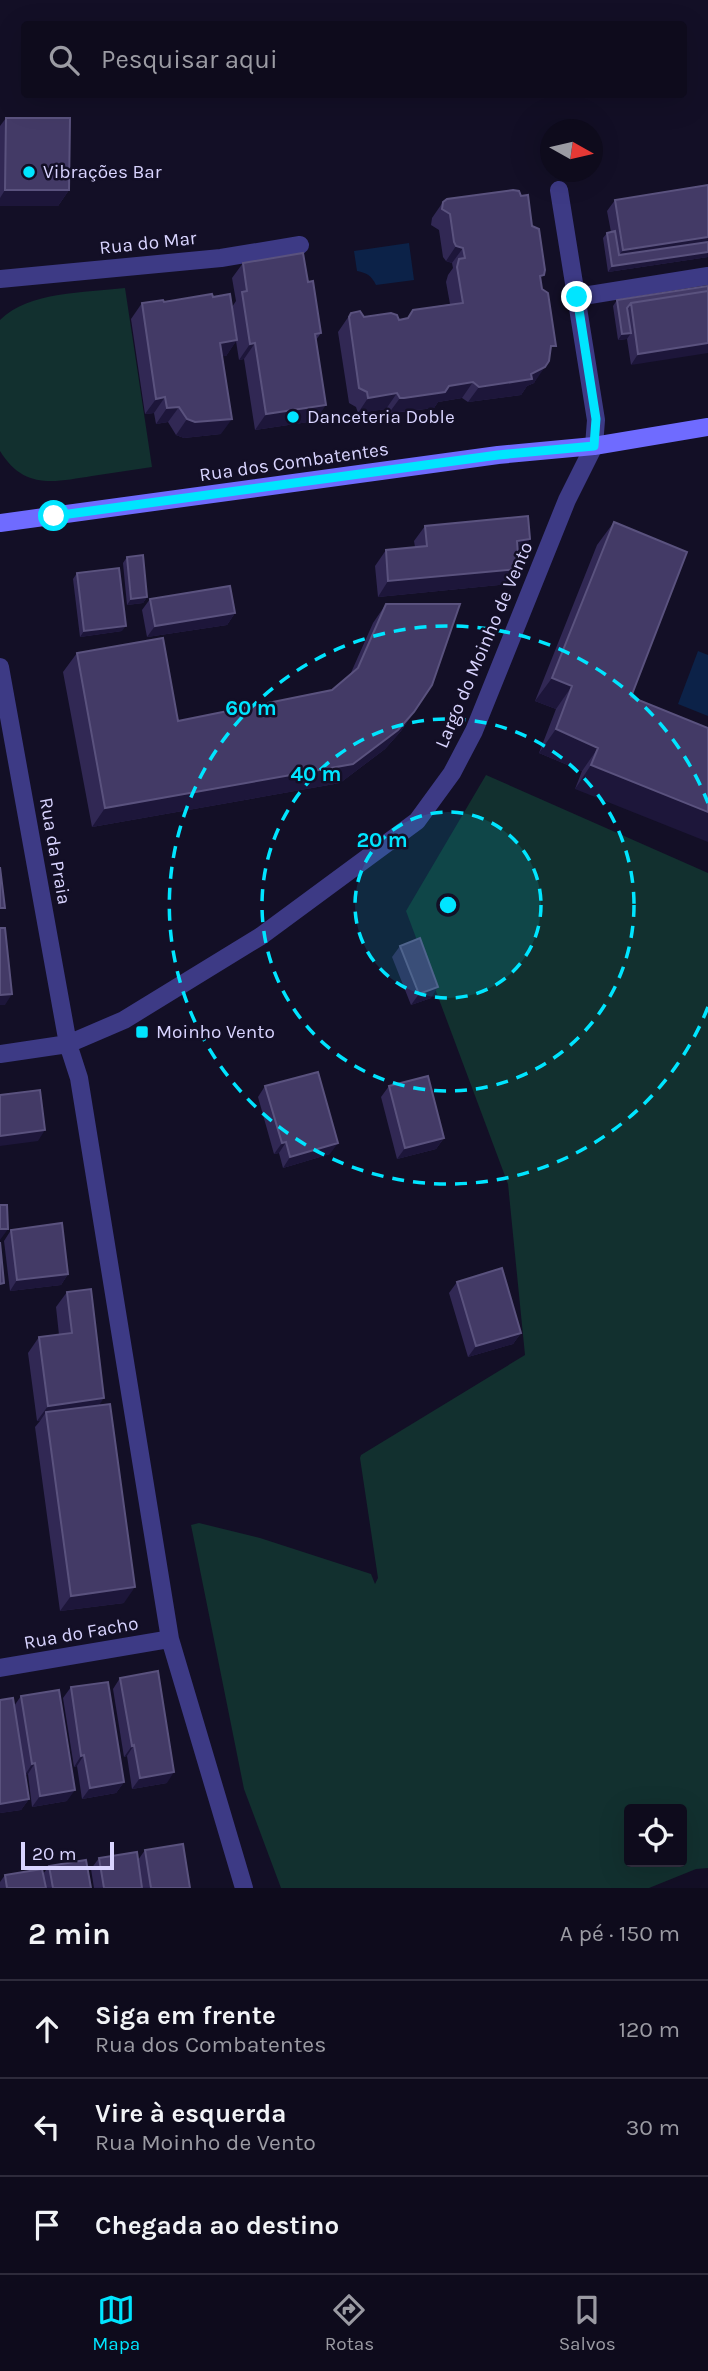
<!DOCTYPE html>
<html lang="pt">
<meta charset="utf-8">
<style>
body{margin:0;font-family:Karla,sans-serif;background:#1c1929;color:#f1f3f6}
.controls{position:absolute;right:21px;bottom:21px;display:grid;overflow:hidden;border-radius:7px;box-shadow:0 7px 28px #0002}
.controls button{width:63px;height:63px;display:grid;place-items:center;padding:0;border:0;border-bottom:2px solid #2e2b3b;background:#0e0b1c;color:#f1f3f6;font:35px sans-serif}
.compass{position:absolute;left:540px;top:119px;width:63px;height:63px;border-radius:50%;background:#0e0b1c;box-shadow:0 7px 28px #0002;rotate:98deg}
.scale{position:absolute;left:21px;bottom:18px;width:93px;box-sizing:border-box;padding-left:7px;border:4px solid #d9d4ff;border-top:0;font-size:19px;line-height:24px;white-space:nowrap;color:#d9d4ff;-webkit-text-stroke:5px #130f26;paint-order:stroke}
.stop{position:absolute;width:21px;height:21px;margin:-16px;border:5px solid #00e5ff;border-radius:50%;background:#fff}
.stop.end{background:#00e5ff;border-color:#fff;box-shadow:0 2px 7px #0008}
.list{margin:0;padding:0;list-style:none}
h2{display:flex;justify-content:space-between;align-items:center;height:91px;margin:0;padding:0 28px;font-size:30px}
h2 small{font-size:23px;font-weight:400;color:#9b9ba3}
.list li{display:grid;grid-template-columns:46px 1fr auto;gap:21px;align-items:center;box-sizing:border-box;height:98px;padding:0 28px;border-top:2px solid #2e2b3b}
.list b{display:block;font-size:26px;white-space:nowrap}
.list p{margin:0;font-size:23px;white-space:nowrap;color:#9b9ba3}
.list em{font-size:23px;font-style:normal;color:#9b9ba3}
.icon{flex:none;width:38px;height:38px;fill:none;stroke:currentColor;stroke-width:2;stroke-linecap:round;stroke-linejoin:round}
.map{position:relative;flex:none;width:708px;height:1888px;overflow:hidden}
.search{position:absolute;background:#0e0b1c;box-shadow:0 7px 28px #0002;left:21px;right:21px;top:21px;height:77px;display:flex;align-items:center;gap:18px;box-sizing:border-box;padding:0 24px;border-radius:7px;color:#9b9ba3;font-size:26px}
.sheet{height:385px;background:#0e0b1c}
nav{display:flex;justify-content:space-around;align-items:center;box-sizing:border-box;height:98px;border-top:2px solid #2e2b3b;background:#0e0b1c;font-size:19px;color:#9b9ba3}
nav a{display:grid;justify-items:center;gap:4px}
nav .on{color:#00e5ff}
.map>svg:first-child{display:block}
.green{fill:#12302f;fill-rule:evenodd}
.water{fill:#0c2248}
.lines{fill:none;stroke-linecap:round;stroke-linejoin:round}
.service{stroke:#3d3a85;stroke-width:18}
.minor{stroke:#3d3a85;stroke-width:18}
.secondary{stroke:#6f6bff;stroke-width:18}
.wall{fill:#312854}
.shaded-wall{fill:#1d163a}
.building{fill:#433a66;stroke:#5a527e;stroke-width:2}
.route{stroke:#00e5ff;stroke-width:9}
.ring{fill:none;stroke:#00e5ff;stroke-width:3.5;stroke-dasharray:12 9}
.poi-dot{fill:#00e5ff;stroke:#130f26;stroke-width:2.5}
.labels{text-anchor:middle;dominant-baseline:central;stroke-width:5;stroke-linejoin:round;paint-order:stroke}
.poi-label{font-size:19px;fill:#d9d4ff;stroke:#130f26;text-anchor:start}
.street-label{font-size:19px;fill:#d9d4ff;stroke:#130f26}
.centre{fill:#00e5ff;stroke:#130f26;stroke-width:3.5}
.ring-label{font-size:21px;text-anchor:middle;font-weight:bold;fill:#00e5ff;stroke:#130f26;stroke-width:5;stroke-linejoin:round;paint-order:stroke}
</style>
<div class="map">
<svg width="708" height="1888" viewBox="0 0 708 1888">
<rect width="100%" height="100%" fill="#130f26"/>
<path class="green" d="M125,288l27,179c-20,3 -40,6 -60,9 -38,6 -68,14 -92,-25v-131c29,-29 85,-27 125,-32z
M486,775l222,98v995l-12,1 -47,19h-368l-37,-99 -53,-264 8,-2 61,15 111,36 4,10 3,-6 -18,-120 1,-3 164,-100 -17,-171 -102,-273zM629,1809h53v53h-53z"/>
<path class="water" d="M409,243l5,37 -38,5c-5,-10 -9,-12 -19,-14l-3,-20z
M698,651l10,4v61l-30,-12z"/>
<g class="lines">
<path class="service" d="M577,297l131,-21"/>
<path class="minor" d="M0,279l221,-21 79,-13
M0,667l68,377 11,34 91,561 74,249
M0,1054l68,-10 56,-24 137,-84 156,-115 35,-48 22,-42 93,-231 27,-54 2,-26 -37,-230
M0,1668l170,-29"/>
<path class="secondary" d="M0,523l498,-68 96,-9 114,-19"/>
</g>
<path class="wall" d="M6,118l63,72 -11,16h-58v-80z
M708,185v72l-100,15 -5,-34 4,-5 4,-1 -4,-21 8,-11z
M443,202l97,78 10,74 -16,29 -7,3 -6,9 -53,7 -6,-4 -24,4 -4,6 -41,5h-4l-3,-4 -28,4 -2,-6 -7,-4 -11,-71 13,-19 13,4 35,3 8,-1 6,-9 37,-6 -4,-22 2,-7 5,-7 -1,-5 -6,-2 -3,-4 -4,-27 -8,-5 1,-7z
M243,263l65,19 13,51 -5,7 -1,81 -60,9 -11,-71 -5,1 -3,-19 -10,15h-4l-1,78 -37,4 -8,-3 -8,-13 -12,2 -2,-11 -9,1 -14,-95 11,-16 71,-6 19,10 4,-6 -4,-23z
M708,286l-77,79 -4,-26 -9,1 -5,-34 4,-6z
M614,522l17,175 77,31 -133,61 7,-18 -43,-18 17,-44 -21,-8 62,-156z
M425,526l105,13 -12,16 -9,29 -131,13 -3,-31 11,-16 29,-3 -1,-6z
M127,557l20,40 -4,6 -16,2 -4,-42z
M77,573l45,58 -42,6 -7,-58z
M150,599l85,14 -8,12 -80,12 -5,-27z
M386,604l28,108 -13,19 -16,18 -45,34 -248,44 -29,-155 14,-19 101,68 154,-31 18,-15 23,-52z
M400,946l31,52 -20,7 -19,-48z
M265,1086l65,68 -47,14 -4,-15 -5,1 -16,-57z
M389,1086l55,52 -8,11 -39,10 -16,-62z
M11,1230l57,44 -7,11 -51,6 -6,-50z
M457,1282l64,51 -8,11 -45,13 -19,-64z
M67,1292l33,113 24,198 -64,8 -25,-184 5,-6h-3l-9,-68 11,-16 20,-2 -3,-28z
M120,1678l47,105 -35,6 -5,-33 -3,1 -11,-68z
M71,1687l53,95 -8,11 -34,6 -5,-33 -3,1 -11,-69z
M21,1696l46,105 -35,6 -4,-33 -3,1 4,24 -8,11 -21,3v-113l14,6z
M145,1850l45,38h-96l-3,-19 8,-11 39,2z
M49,1866l42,22h-91v-6l5,-7 38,-1z"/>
<path class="shaded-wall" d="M5,190h64l-11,16h-58v-8z
M708,237v10l-93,14 8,-11z
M456,246l7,2 -11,15 -6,-2z
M708,252v5l-100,15 4,-6z
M631,333l-4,6 -9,1 4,-6z
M237,340l-11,16 -17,2 11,-15z
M255,343l-11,16 -5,1 11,-16z
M708,343v10l-77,12 7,-11z
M549,361l-15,22 -7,3 -6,9 -53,7 11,-15 52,-13z
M473,382l-11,16 -24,4 -4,6 -45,5 11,-15 49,-12z
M397,393l-11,16 -28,4 10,-15z
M165,397l-11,16 -9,1 11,-15z
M326,405l-11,16 -60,9 11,-16z
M179,407l-11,15 -12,2 11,-16z
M187,419h45l-11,15 -37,4 -8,-3z
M530,539l-11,16 -13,1 11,-15z
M519,569l-10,15 -131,13 10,-16z
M147,597l-4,6 -16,2 4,-6z
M235,613l-8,12 -80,12 8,-11z
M126,626l-4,5 -42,6 4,-6z
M552,678l20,8 -16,23 -21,-8z
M414,712l-13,19 -16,18 -45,34 -248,44 13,-19z
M556,729l42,19 -16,23 -43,-18z
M591,765l117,47v30l-133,-53z
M438,987l-7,11 -20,7 8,-11z
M12,994l-7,11h-5v-10z
M45,1130l-7,11 -38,5v-10z
M444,1138l-8,11 -39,10 8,-11z
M286,1142l-7,11 -5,1 8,-11z
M338,1143l-8,11 -47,14 7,-11z
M0,1229h8l-8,11z
M68,1274l-7,11 -51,6 7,-11z
M521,1333l-8,11 -45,13 8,-11z
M104,1398l-11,16 -47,-2 -6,9h-3l11,-15z
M135,1587l-11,16 -64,8 11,-15z
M134,1745l-7,11 -3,1 8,-11z
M84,1755l-7,11 -3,1 7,-11z
M35,1763l-7,11 -3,1 7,-11z
M174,1772l-7,11 -35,6 8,-11z
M124,1782l-8,11 -34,6 8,-11z
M75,1790l-8,11 -35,6 8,-11z
M29,1799l-8,11 -21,3v-9z"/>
<path class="building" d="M6,118h64l-1,72h-64z
M708,185v52l-85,13 -8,-50z
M513,190l6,1 2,5 7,-1 4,31 7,3 6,41 -1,5 -4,1 2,13 6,4 8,53h-5l-2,15 -4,6 -14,7 1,5 -53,8 -6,-5 -24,4 -4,6 -41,6h-4l-3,-5 -29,5 -1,-6 -8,-4 -10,-71 2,-4 9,-2 4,6 27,-4 6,2 2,5 9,-2 5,-8 50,-7 -6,-36 2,-8 6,-1 -2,-10 -7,-2 -2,-4 -4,-28 -8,-5 1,-7 4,-3z
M615,231l4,24 89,-13v10l-96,14 -5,-33z
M303,253l5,29 5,-1 8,52 -6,1 11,71 -60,9 -11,-71 -5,1 -8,-52 5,-1 -4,-28z
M708,286v5l-77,12 -4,5 4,25 -9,1 -5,-34z
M708,291v52l-70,11 -7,-51z
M212,294l1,3 17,-3 7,46 -17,3 12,76 -37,3 -8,-3 -8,-12 -12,1 -2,-11 -9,2 -14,-96 21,-3 1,2z
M528,516l2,23 -13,2 2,28 -131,12 -2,-31 41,-4 -2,-20z
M614,522l73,30 -56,145 77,31v84l-117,-47 7,-17 -42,-19 16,-43 -20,-8z
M143,555l4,42 -16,2 -4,-42z
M119,568l7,58 -42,5 -7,-58z
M230,586l5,27 -80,13 -5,-27z
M386,604h74l-28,81 -18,27 -16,18 -45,34 -248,44 -28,-155 86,-15 15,83 154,-31 26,-22z
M0,867l5,41h-5z
M0,928h5l7,66 -12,1z
M420,938l18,49 -19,7 -19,-48z
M318,1072l20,71 -48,14 -4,-15 -4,1 -17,-57z
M428,1076l16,62 -39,10 -16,-62z
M40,1090l5,40 -45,6v-41z
M0,1205h7l1,24h-8z
M62,1223l6,51 -51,6 -6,-50z
M0,1242l4,41 -4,1z
M502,1268l19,65 -45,13 -19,-64z
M91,1289l13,109 -56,8 -9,-69 33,-4 -5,-41z
M110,1404l25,183 -64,9 -25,-184z
M158,1671l16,101 -34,6 -6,-33 -2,1 -12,-68z
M108,1682l16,100 -34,6 -6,-33 -3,1 -10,-69z
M59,1690l16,100 -35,6 -5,-33 -3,1 -11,-68z
M13,1698l16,101 -29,5v-104z
M183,1844l7,44h-39l-6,-38z
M137,1852l5,36h-38l-5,-30z
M86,1860l5,28h-38l-4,-22z
M42,1869l4,19h-39l-2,-13z"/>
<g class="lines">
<path class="route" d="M54,516l444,-61 96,-9 2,-27 -19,-122"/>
</g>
<circle cx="448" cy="905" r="93" fill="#00e5ff" fill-opacity=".12"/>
<g class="ring">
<circle cx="448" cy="905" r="93"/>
<circle cx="448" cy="905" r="186"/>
<path d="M708 1007A279 279 0 1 1 708 803"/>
</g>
<g class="poi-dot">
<circle cx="29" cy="172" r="7"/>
<circle cx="293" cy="417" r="7"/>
<rect x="135" y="1025" width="14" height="14" rx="3.5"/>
</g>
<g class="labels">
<g class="poi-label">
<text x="43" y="172">Vibrações Bar</text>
<text x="307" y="417">Danceteria Doble</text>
<text x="156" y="1032">Moinho Vento</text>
</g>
<g class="street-label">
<text transform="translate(148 243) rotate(-6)">Rua do Mar</text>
<text transform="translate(294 462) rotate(-8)">Rua dos Combatentes</text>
<text transform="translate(484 645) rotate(-67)">Largo do Moinho de Vento</text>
<text transform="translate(55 851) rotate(80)">Rua da Praia</text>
<text transform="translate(81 1633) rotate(-10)">Rua do Facho</text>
</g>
</g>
<circle cx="448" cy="905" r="10" class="centre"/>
<g class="ring-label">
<text x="251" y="715">60 m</text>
<text x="316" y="781">40 m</text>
<text x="382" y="847">20 m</text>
</g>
</svg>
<div class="controls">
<button><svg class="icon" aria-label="locate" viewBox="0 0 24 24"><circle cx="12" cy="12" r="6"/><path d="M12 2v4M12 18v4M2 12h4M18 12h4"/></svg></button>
</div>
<svg class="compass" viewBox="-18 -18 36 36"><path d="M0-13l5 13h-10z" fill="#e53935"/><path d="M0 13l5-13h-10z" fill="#9b9ba3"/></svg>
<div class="scale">20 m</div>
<div class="stop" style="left:54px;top:516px"></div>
<div class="stop end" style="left:577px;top:297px"></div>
<div class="search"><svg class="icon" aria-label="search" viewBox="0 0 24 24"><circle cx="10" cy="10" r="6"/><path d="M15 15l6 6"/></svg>Pesquisar aqui</div>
</div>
<section class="sheet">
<h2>2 min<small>A pé · 150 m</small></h2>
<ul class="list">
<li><svg class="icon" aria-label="ahead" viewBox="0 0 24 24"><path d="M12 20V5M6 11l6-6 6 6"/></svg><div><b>Siga em frente</b><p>Rua dos Combatentes</p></div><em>120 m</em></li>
<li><svg class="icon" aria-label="left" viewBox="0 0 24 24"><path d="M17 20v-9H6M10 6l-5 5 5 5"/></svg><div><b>Vire à esquerda</b><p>Rua Moinho de Vento</p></div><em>30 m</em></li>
<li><svg class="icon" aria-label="arrive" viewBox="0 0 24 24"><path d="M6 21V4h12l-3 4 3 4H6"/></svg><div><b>Chegada ao destino</b></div></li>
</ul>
</section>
<nav>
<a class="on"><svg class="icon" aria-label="map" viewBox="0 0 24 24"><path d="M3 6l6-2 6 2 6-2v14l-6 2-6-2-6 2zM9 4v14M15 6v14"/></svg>Mapa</a>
<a><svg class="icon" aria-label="directions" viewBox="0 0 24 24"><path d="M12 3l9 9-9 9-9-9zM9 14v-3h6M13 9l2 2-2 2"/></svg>Rotas</a>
<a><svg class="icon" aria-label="saved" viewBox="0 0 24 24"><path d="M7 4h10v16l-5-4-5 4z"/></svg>Salvos</a>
</nav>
